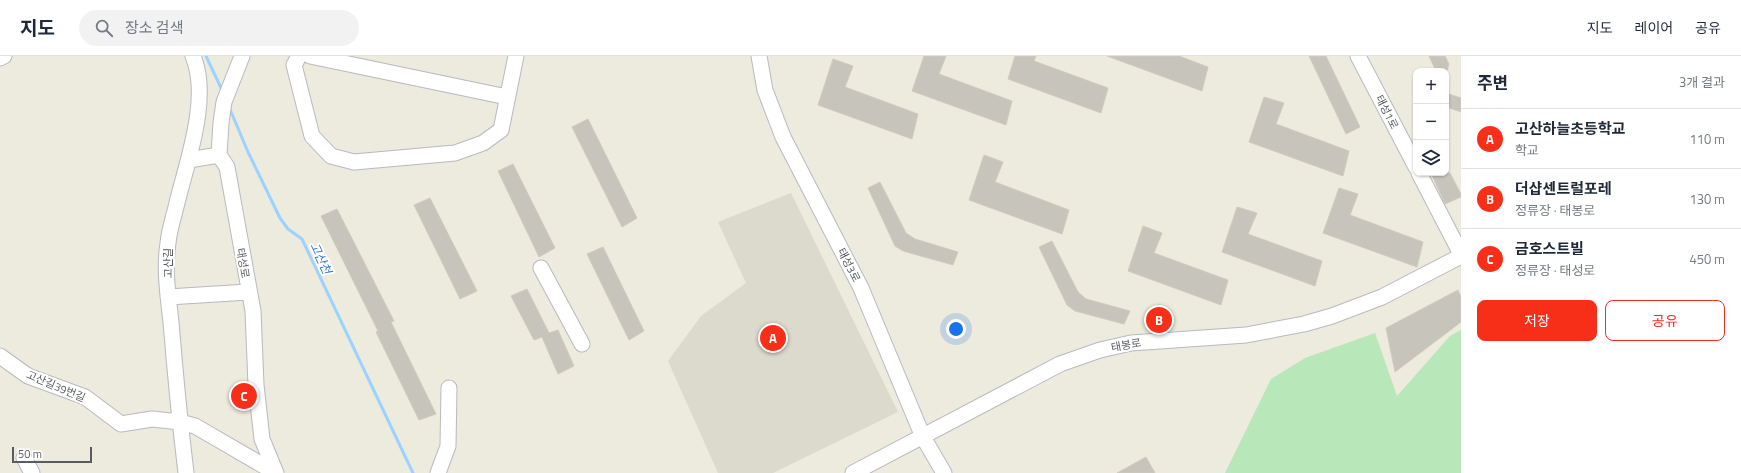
<!DOCTYPE html>
<html lang="ko">
<meta charset="utf-8">
<style>
body{margin:0;font-family:"Titillium Web","Noto Sans KR",sans-serif;background:#f2f2f3;color:#1f2937}
.controls{position:absolute;right:12px;top:12px;display:grid;overflow:hidden;border-radius:8px;box-shadow:0 1px 3px #0004}
.controls button{width:36px;height:36px;display:grid;place-items:center;padding:0;border:0;border-bottom:1px solid #e0e1e3;background:#fff;color:#1f2937;font:20px sans-serif}
.scale{position:absolute;left:12px;bottom:10px;width:80px;box-sizing:border-box;padding-left:4px;border:2px solid #585c61;border-top:0;font-size:11px;line-height:14px;white-space:nowrap;color:#585c61;-webkit-text-stroke:3px #fff;paint-order:stroke}
.you{position:absolute;left:956px;top:273px;width:14px;height:14px;margin:-10px;border:3px solid #fff;border-radius:50%;background:#1a73e8;box-shadow:0 0 0 6px #1a73e833}
.badge{display:grid;place-items:center;width:26px;height:26px;border-radius:50%;background:#f72f19;color:#fff;font-size:13px;font-weight:700}
.pin{position:absolute;translate:-50% -50%;border:2px solid #fff;box-shadow:0 1px 4px #0006}
.list{margin:0;padding:0;list-style:none}
h2{display:flex;justify-content:space-between;align-items:center;height:52px;margin:0;padding:0 16px;font-size:17px}
h2 small{font-size:13px;font-weight:400;color:#747a83}
.list li{display:grid;grid-template-columns:26px 1fr auto;gap:12px;align-items:center;box-sizing:border-box;height:60px;padding:0 16px;border-top:1px solid #e0e1e3}
.list b{display:block;font-size:15px;white-space:nowrap}
.list p{margin:0;font-size:13px;white-space:nowrap;color:#747a83}
.list em{font-size:13px;font-style:normal;color:#747a83}
.actions{display:flex;gap:8px;padding:12px 16px}
.actions a{flex:1;padding:9px 0;border:1px solid #f72f19;border-radius:8px;text-align:center;font-size:14px;color:#f72f19}
.actions .main{background:#f72f19;color:#fff}
.icon{flex:none;width:22px;height:22px;fill:none;stroke:currentColor;stroke-width:2;stroke-linecap:round;stroke-linejoin:round}
.map{position:relative;flex:none;width:1461px;height:417px;overflow:hidden}
header{display:flex;align-items:center;gap:24px;box-sizing:border-box;height:56px;padding:0 20px;background:#fff;border-bottom:1px solid #e0e1e3}
header strong{font-size:19px}
nav{display:flex;gap:22px;margin-inline-start:auto;font-size:14px}
.search{width:280px;height:36px;background:#f2f2f3;display:flex;align-items:center;gap:10px;box-sizing:border-box;padding:0 14px;border-radius:22px;color:#747a83;font-size:15px}
main{display:flex}
aside{flex:1;background:#fff}
.map>svg:first-child{display:block}
.education{fill:#dcd9cd}
.green{fill:#b8e7b9}
.lines{fill:none;stroke-linecap:round;stroke-linejoin:round}
.stream{stroke:#9cd2ff;stroke-width:3}
.building{fill:#c7c4bb;stroke:#d1cbbc}
.minor-casing{stroke:#b7babf;stroke-width:17}
.minor{stroke:#fff;stroke-width:15}
.labels{text-anchor:middle;dominant-baseline:central;stroke-width:4;stroke-linejoin:round;paint-order:stroke}
.street-label{font-size:11px;fill:#585c61;stroke:#fff}
.water-label{font-size:12px;font-style:italic;fill:#3376c2;stroke:#fff}
</style>
<header>
<strong>지도</strong>
<div class="search"><svg class="icon" aria-label="search" viewBox="0 0 24 24"><circle cx="10" cy="10" r="6"/><path d="M15 15l6 6"/></svg>장소 검색</div>
<nav><a>지도</a><a>레이어</a><a>공유</a></nav>
</header>
<main>
<div class="map">
<svg width="1461" height="417" viewBox="0 0 1461 417">
<rect width="100%" height="100%" fill="#edeade"/>
<path class="education" d="M791,137l107,219 -125,61h-55l-50,-112 33,-45 45,-33 -28,-61z"/>
<path class="green" d="M1461,274v143h-236l46,-94 34,-21 70,-25 22,63 53,-60z"/>
<g class="lines">
<path class="stream" d="M206,0l16,34
M229,51l19,45 32,66 8,11 14,10 111,234"/>
</g>
<path class="building" d="M924,0h22l-7,18 73,27 -6,24 -94,-34z
M1015,0h21l-2,5 74,27 -7,25 -93,-34z
M1107,0h72l29,11 -6,24z
M1309,0h17l34,71 -14,7z
M1429,0h16l4,8 -2,7h-11z
M833,3l20,7 -8,21 73,27 -6,25 -94,-34z
M1446,37l15,5v14l-15,-5z
M1264,41l20,6 -8,21 73,27 -6,25 -94,-34z
M588,63l49,99 -15,9 -50,-100z
M984,99l19,7 -8,20 74,28 -7,24 -93,-34z
M513,108l42,84 -16,9 -41,-86z
M1431,117h19l11,21v3l-16,7z
M880,126l26,51 9,6 43,13 -5,13 -50,-14 -8,-5 -27,-58z
M1339,132l19,6 -8,21 73,27 -6,25 -94,-34z
M430,142l47,93 -17,8 -46,-94z
M1237,151l20,6 -9,21 74,27 -7,25 -93,-34z
M337,153l57,112 -3,1 45,92 -17,6 -43,-88 2,-1 -57,-115z
M1143,170l19,7 -8,20 74,27 -7,25 -93,-34z
M1052,185l26,51 8,7 44,12 -6,13 -49,-13 -8,-6 -28,-58z
M603,191l41,84 -15,9 -42,-86z
M527,233l22,44 9,-3 16,36 -16,8 -16,-37 -8,3 -23,-44z
M1458,234l3,7v25l-66,50 -9,-44z
M1146,401l9,16h-38z"/>
<g class="lines">
<g class="minor-casing">
<path id="minor" d="M242,0l-18,46 -3,21 -2,32 8,12 26,144 3,74 6,54 14,34
M299,0l-5,9 18,71 19,20 23,6 101,-9 28,-10 18,-13 15,-74
M310,0l197,41
M759,0l6,34 18,47 78,151 62,149 21,36
M1358,0l58,111
M0,2l4,-2
M189,104l30,-5
M1419,117l42,81
M541,212l41,76
M168,241l80,-5
M0,300l28,20 57,21 36,27 31,-5 28,3 15,4 81,47
M24,402l8,15
M186,417c-6,-50 -11,-101 -15,-151 -3,-26 -7,-53 -3,-79 1,-12 5,-24 8,-36 10,-43 35,-108 17,-151
M438,417l10,-27 1,-58
M853,417l207,-109 40,-14 31,-7 115,-8 58,-11 28,-8 50,-19 79,-41"/>
</g>
<use href="#minor" class="minor"/>
</g>
<g class="labels">
<g class="street-label">
<text transform="translate(1387 56) rotate(63)">태성1로</text>
<text transform="translate(168 207) rotate(-90)">고산길</text>
<text transform="translate(243 207) rotate(80)">태성로</text>
<text transform="translate(849 209) rotate(63)">태성3로</text>
<text transform="translate(1126 289) rotate(-10)">태봉로</text>
<text transform="translate(56 330) rotate(23)">고산길39번길</text>
</g>
<g class="water-label">
<text transform="translate(321 202) rotate(65)">고산천</text>
</g>
</g>
</svg>
<div class="controls">
<button>+</button>
<button>−</button>
<button><svg class="icon" aria-label="layers" viewBox="0 0 24 24"><path d="M12 4l9 5-9 5-9-5zM3 14l9 5 9-5"/></svg></button>
</div>
<div class="scale">50 m</div>
<div class="you"></div>
<div class="pin badge" style="left:773px;top:282px">A</div>
<div class="pin badge" style="left:1159px;top:264px">B</div>
<div class="pin badge" style="left:244px;top:340px">C</div>
</div>
<aside>
<h2>주변<small>3개 결과</small></h2>
<ul class="list">
<li><span class="badge">A</span><div><b>고산하늘초등학교</b><p>학교</p></div><em>110 m</em></li>
<li><span class="badge">B</span><div><b>더샵센트럴포레</b><p>정류장 · 태봉로</p></div><em>130 m</em></li>
<li><span class="badge">C</span><div><b>금호스트빌</b><p>정류장 · 태성로</p></div><em>450 m</em></li>
</ul>
<div class="actions"><a class="main">저장</a><a>공유</a></div>
</aside>
</main>
